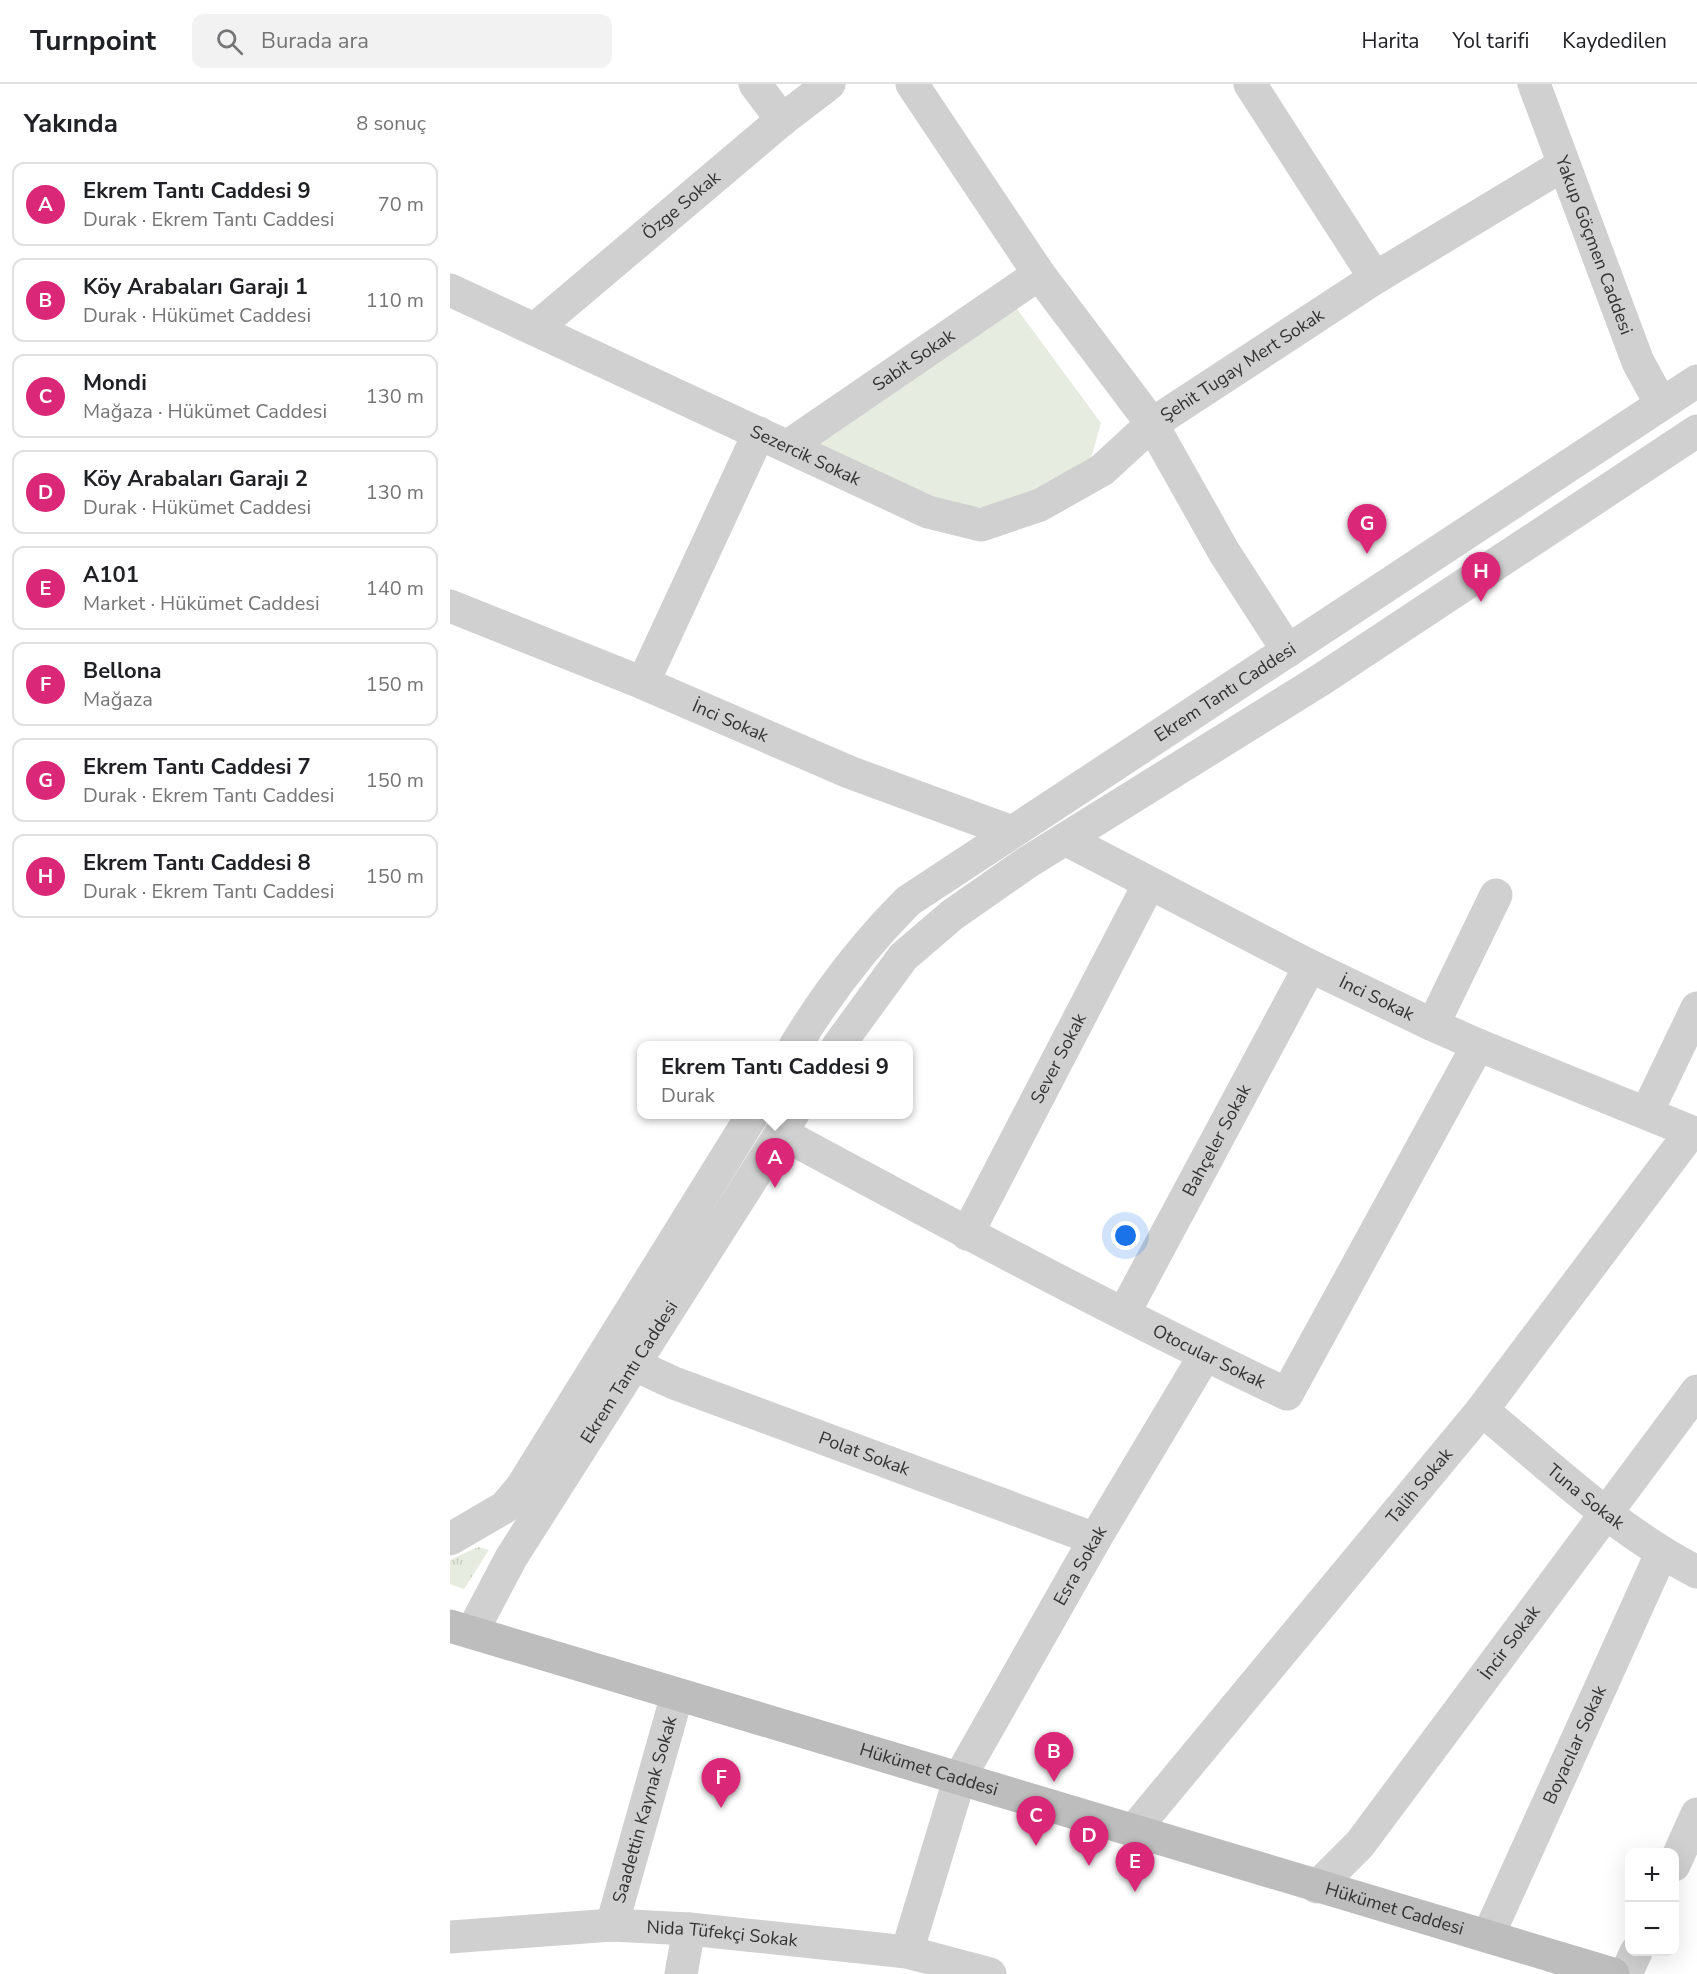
<!DOCTYPE html>
<html lang="tr">
<meta charset="utf-8">
<style>
body{margin:0;font-family:"Nunito Sans",sans-serif;background:#f2f2f2;color:#202124}
.controls{position:absolute;right:18px;bottom:18px;display:grid;overflow:hidden;border-radius:12px;box-shadow:0 6px 24px #0002}
.controls button{width:54px;height:54px;display:grid;place-items:center;padding:0;border:0;border-bottom:2px solid #e0e0e0;background:#fff;color:#202124;font:30px sans-serif}
.you{position:absolute;left:676px;top:1152px;width:21px;height:21px;margin:-15px;border:4px solid #fff;border-radius:50%;background:#1a73e8;box-shadow:0 0 0 9px #1a73e833}
.badge{display:grid;place-items:center;width:39px;height:39px;border-radius:50%;background:#db2777;color:#fff;font-size:20px;font-weight:700}
.pin{position:absolute;translate:-50% -50px;filter:drop-shadow(0 2px 3px #0008)}
.pin::after{content:'';position:absolute;top:32px;width:21px;height:18px;background:inherit;clip-path:polygon(0 0,100% 0,50% 100%)}
.popup{position:absolute;left:187px;top:957px;width:276px;height:78px;box-sizing:border-box;display:grid;place-content:center;border-radius:12px;background:#fff;filter:drop-shadow(0 2px 4px #0005);font-size:20px;white-space:nowrap;color:#757577}
.popup b{font-size:22px;color:#202124}
.popup::after{content:'';position:absolute;left:50%;top:100%;margin-left:-12px;border:12px solid transparent;border-top-color:#fff}
.list{margin:0;padding:0;list-style:none}
h2{display:flex;justify-content:space-between;align-items:center;height:78px;margin:0;padding:0 24px;font-size:26px}
h2 small{font-size:20px;font-weight:400;color:#757577}
.list li{display:grid;grid-template-columns:39px 1fr auto;gap:18px;align-items:center;box-sizing:border-box;height:84px;margin:0 12px 12px;padding:0 12px;border:2px solid #e0e0e0;border-radius:12px}
.list b{display:block;font-size:22px;white-space:nowrap}
.list p{margin:0;font-size:20px;white-space:nowrap;color:#757577}
.list em{font-size:20px;font-style:normal;color:#757577}
.icon{flex:none;width:33px;height:33px;fill:none;stroke:currentColor;stroke-width:2;stroke-linecap:round;stroke-linejoin:round}
.map{position:relative;flex:none;width:1247px;height:1890px;overflow:hidden}
header{display:flex;align-items:center;gap:36px;box-sizing:border-box;height:84px;padding:0 30px;background:#fff;border-bottom:2px solid #e0e0e0}
header strong{font-size:28px}
nav{display:flex;gap:33px;margin-inline-start:auto;font-size:21px}
.search{width:420px;height:54px;background:#f2f2f2;display:flex;align-items:center;gap:15px;box-sizing:border-box;padding:0 21px;border-radius:12px;color:#757577;font-size:22px}
main{display:flex}
aside{flex:1;background:#fff}
.map>svg:first-child{display:block}
.grass{fill:url(#grass-tufts)}
.park{fill:#e6ecdf}
.lines{fill:none;stroke-linecap:round;stroke-linejoin:round}
.minor{stroke:#d0d0d0;stroke-width:33}
.tertiary{stroke:#d0d0d0;stroke-width:33}
.secondary{stroke:#bdbdbd;stroke-width:33}
.labels{text-anchor:middle;dominant-baseline:central;stroke-width:6;stroke-linejoin:round;paint-order:stroke}
.street-label{font-size:18px;fill:#333;stroke:#fff}
</style>
<header>
<strong>Turnpoint</strong>
<div class="search"><svg class="icon" aria-label="search" viewBox="0 0 24 24"><circle cx="10" cy="10" r="6"/><path d="M15 15l6 6"/></svg>Burada ara</div>
<nav><a>Harita</a><a>Yol tarifi</a><a>Kaydedilen</a></nav>
</header>
<main>
<aside>
<h2>Yakında<small>8 sonuç</small></h2>
<ul class="list">
<li><span class="badge">A</span><div><b>Ekrem Tantı Caddesi 9</b><p>Durak · Ekrem Tantı Caddesi</p></div><em>70 m</em></li>
<li><span class="badge">B</span><div><b>Köy Arabaları Garajı 1</b><p>Durak · Hükümet Caddesi</p></div><em>110 m</em></li>
<li><span class="badge">C</span><div><b>Mondi</b><p>Mağaza · Hükümet Caddesi</p></div><em>130 m</em></li>
<li><span class="badge">D</span><div><b>Köy Arabaları Garajı 2</b><p>Durak · Hükümet Caddesi</p></div><em>130 m</em></li>
<li><span class="badge">E</span><div><b>A101</b><p>Market · Hükümet Caddesi</p></div><em>140 m</em></li>
<li><span class="badge">F</span><div><b>Bellona</b><p>Mağaza</p></div><em>150 m</em></li>
<li><span class="badge">G</span><div><b>Ekrem Tantı Caddesi 7</b><p>Durak · Ekrem Tantı Caddesi</p></div><em>150 m</em></li>
<li><span class="badge">H</span><div><b>Ekrem Tantı Caddesi 8</b><p>Durak · Ekrem Tantı Caddesi</p></div><em>150 m</em></li>
</ul>
</aside>
<div class="map">
<svg width="1247" height="1890" viewBox="0 0 1247 1890">
<defs>
<pattern id="grass-tufts" width="24" height="20" patternUnits="userSpaceOnUse" patternTransform="scale(1.5)"><rect width="24" height="20" fill="#e6ecdf"/><path d="M3 7l-1-3M5 7V3M7 7l1-3M15 17l-1-3M17 17v-4M19 17l1-3" fill="none" stroke="#c6cbc0"/></pattern>
</defs>
<rect width="100%" height="100%" fill="#fff"/>
<path class="grass" d="M28,1463l11,3 -25,39 -14,-5v-24z"/>
<path class="park" d="M567,225l84,114 -11,39 -93,46 -65,-2 -125,-65z"/>
<g class="lines">
<g class="minor">
<path d="M305,0l27,36"/>
<path id="s1" d="M462,0l127,190 113,150 223,-146 188,-113"/>
<path d="M800,0l125,194"/>
<path id="s2" d="M1084,0l104,278 23,42"/>
<path id="s3" d="M0,206l478,222 53,13 59,-20 62,-35 50,-46 72,128 64,99"/>
<path id="s4" d="M86,244l246,-208 47,-36"/>
<path id="s5" d="M338,362l251,-172"/>
<path id="s6" d="M0,522l193,77 206,89 163,60"/>
<path d="M193,599l116,-250"/>
<path id="s7" d="M615,755l245,127 123,59 45,20 219,89"/>
<path d="M983,941l63,-130"/>
<path d="M1197,1028l50,-104"/>
<path id="s8" d="M331,1049c167,90 334,180 506,261l191,-349"/>
<path id="s9" d="M517,1150l182,-350"/>
<path id="s10" d="M674,1229l186,-347"/>
<path id="s11" d="M185,1281l39,18 421,156"/>
<path id="s12" d="M1032,1326c69,57 135,121 215,162"/>
<path id="s13" d="M684,1746l348,-420 209,-278"/>
<path d="M1224,1781l23,-51"/>
<path id="s14" d="M867,1803l43,-43 337,-453"/>
<path id="s15" d="M162,1841l65,-230"/>
<path id="s16" d="M1038,1852l173,-382"/>
<path id="s17" d="M0,1853l162,-12 77,4 218,23 83,22"/>
<path id="s18" d="M457,1868l53,-175 135,-238 110,-184"/>
<path d="M231,1890l8,-45"/>
<path d="M1176,1890l10,-22"/>
</g>
<g class="tertiary">
<path id="s19" d="M345,962c33,-54 69,-101 113,-145l789,-520"/>
<path d="M388,962l65,-89 49,-42 76,-53 294,-183 375,-248"/>
<path d="M0,1455l55,-32 16,-19 232,-374"/>
<path id="s20" d="M22,1548l39,-74 282,-444"/>
</g>
<path class="secondary" id="s21" d="M0,1542l1163,348"/>
</g>
<g class="labels">
<g class="street-label">
<text stroke="none"><textPath href="#s4" startOffset="190">Özge Sokak</textPath></text>
<text stroke="none"><textPath href="#s2" startOffset="172">Yakup Göçmen Caddesi</textPath></text>
<text stroke="none"><textPath href="#s5" startOffset="152">Sabit Sokak</textPath></text>
<text stroke="none"><textPath href="#s1" startOffset="524">Şehit Tugay Mert Sokak</textPath></text>
<text stroke="none"><textPath href="#s3" startOffset="392">Sezercik Sokak</textPath></text>
<text stroke="none"><textPath href="#s19" startOffset="564">Ekrem Tantı Caddesi</textPath></text>
<text stroke="none"><textPath href="#s6" startOffset="303">İnci Sokak</textPath></text>
<text stroke="none"><textPath href="#s7" startOffset="350">İnci Sokak</textPath></text>
<text stroke="none"><textPath href="#s9" startOffset="198">Sever Sokak</textPath></text>
<text stroke="none"><textPath href="#s10" startOffset="196">Bahçeler Sokak</textPath></text>
<text stroke="none"><textPath href="#s8" startOffset="483">Otocular Sokak</textPath></text>
<text stroke="none"><textPath href="#s20" startOffset="304">Ekrem Tantı Caddesi</textPath></text>
<text stroke="none"><textPath href="#s11" startOffset="246">Polat Sokak</textPath></text>
<text stroke="none"><textPath href="#s13" startOffset="447">Talih Sokak</textPath></text>
<text stroke="none"><textPath href="#s12" startOffset="135">Tuna Sokak</textPath></text>
<text stroke="none"><textPath href="#s18" startOffset="426">Esra Sokak</textPath></text>
<text stroke="none"><textPath href="#s14" startOffset="312">İncir Sokak</textPath></text>
<text stroke="none"><textPath href="#s16" startOffset="210">Boyacılar Sokak</textPath></text>
<text stroke="none"><textPath href="#s21" startOffset="500">Hükümet Caddesi</textPath></text>
<text stroke="none"><textPath href="#s15" startOffset="120">Saadettin Kaynak Sokak</textPath></text>
<text stroke="none"><textPath href="#s21" startOffset="986">Hükümet Caddesi</textPath></text>
<text stroke="none"><textPath href="#s17" startOffset="273">Nida Tüfekçi Sokak</textPath></text>
</g>
</g>
</svg>
<div class="controls">
<button>+</button>
<button>−</button>
</div>
<div class="you"></div>
<div class="pin badge" style="left:325px;top:1104px">A</div>
<div class="popup"><b>Ekrem Tantı Caddesi 9</b>Durak</div>
<div class="pin badge" style="left:604px;top:1698px">B</div>
<div class="pin badge" style="left:586px;top:1762px">C</div>
<div class="pin badge" style="left:639px;top:1782px">D</div>
<div class="pin badge" style="left:685px;top:1808px">E</div>
<div class="pin badge" style="left:271px;top:1724px">F</div>
<div class="pin badge" style="left:917px;top:470px">G</div>
<div class="pin badge" style="left:1031px;top:518px">H</div>
</div>
</main>
